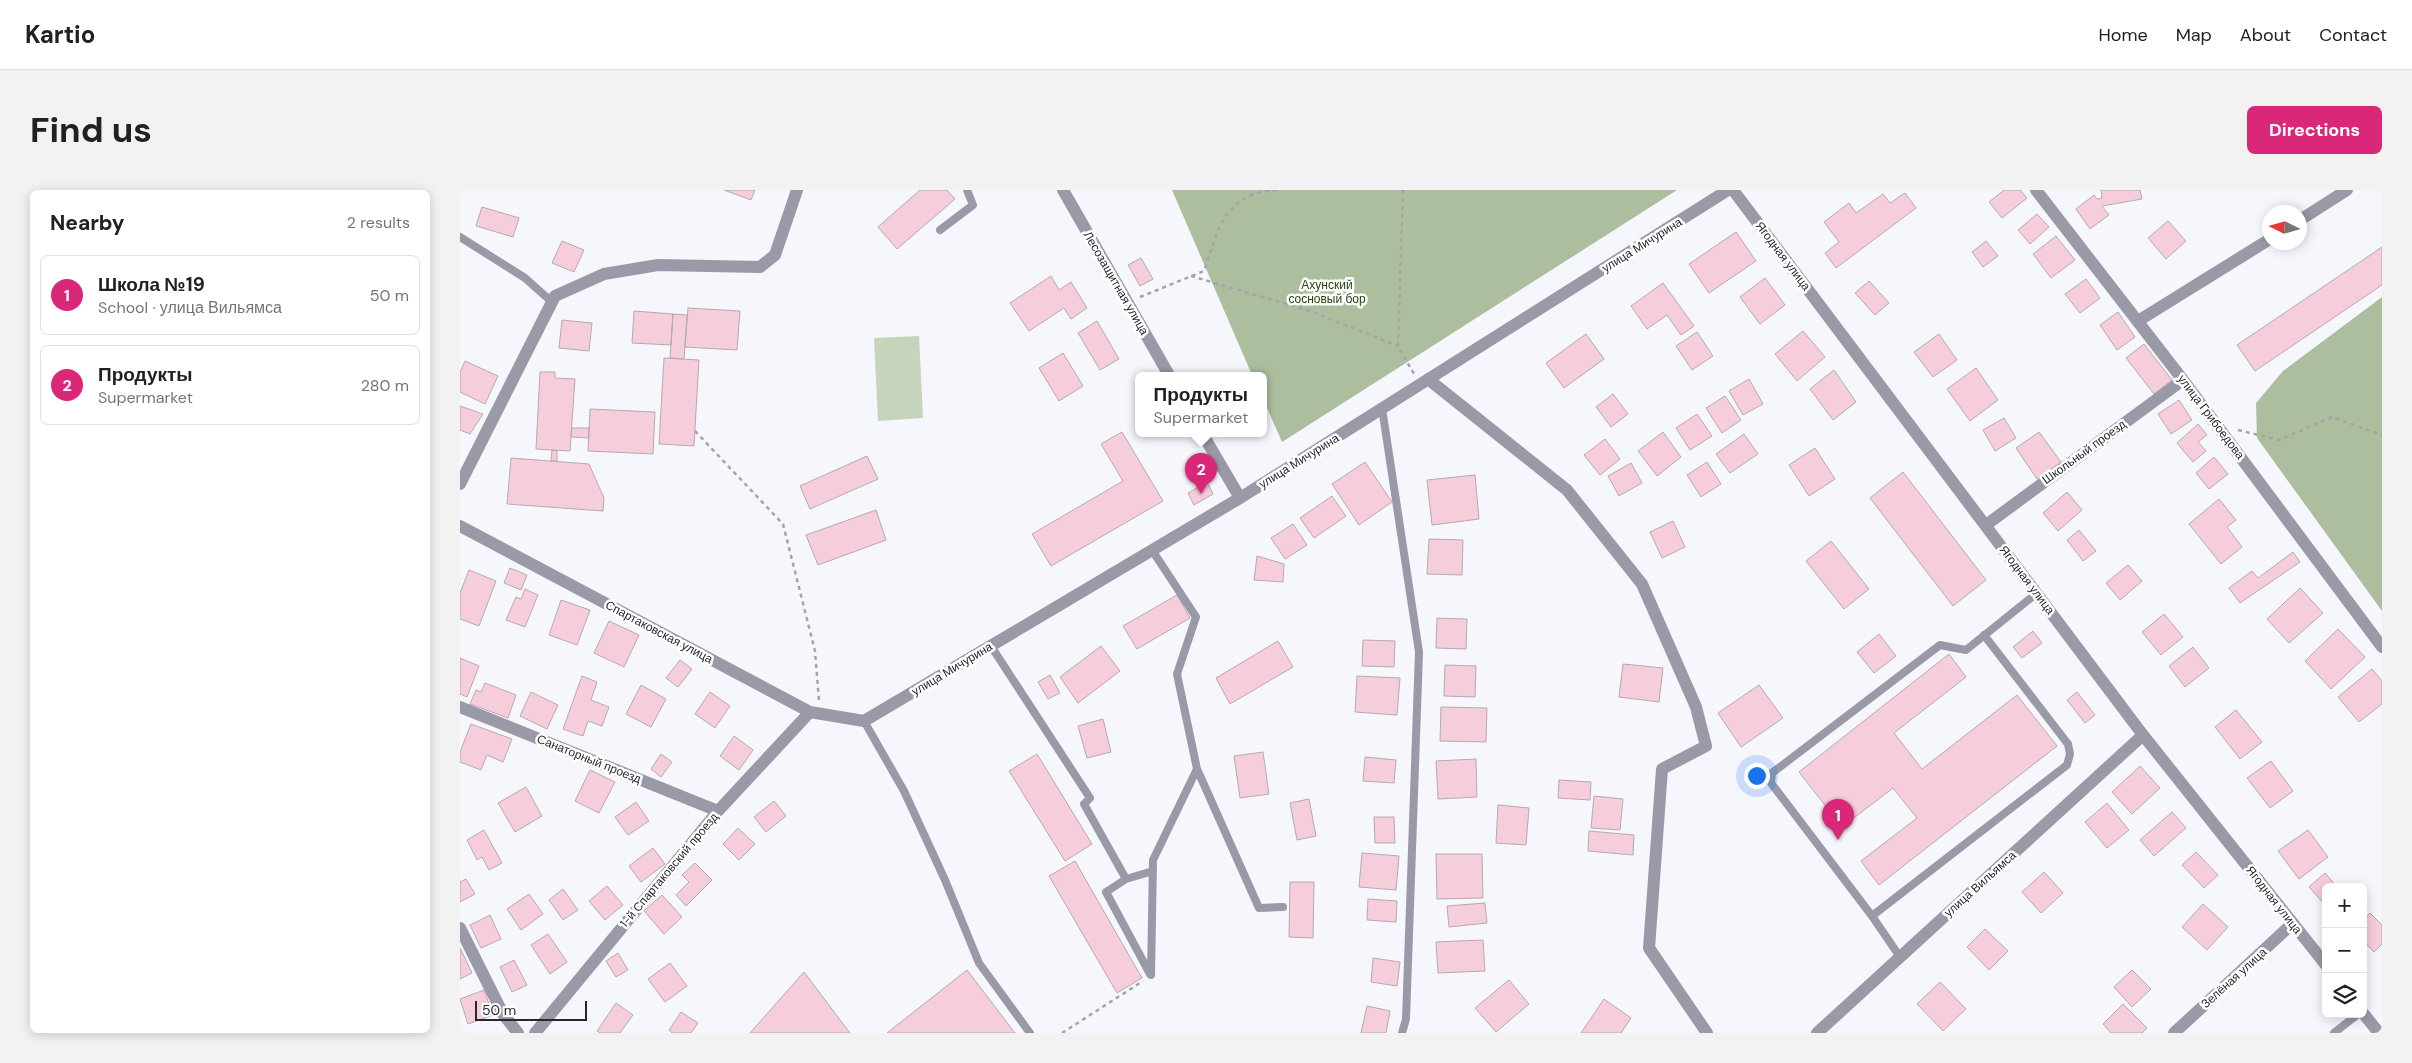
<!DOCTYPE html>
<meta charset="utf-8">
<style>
body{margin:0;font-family:"DM Sans",sans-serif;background:#f2f2f2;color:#202124}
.controls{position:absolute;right:15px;bottom:15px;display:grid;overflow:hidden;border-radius:8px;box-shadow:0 2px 12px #0003}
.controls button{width:45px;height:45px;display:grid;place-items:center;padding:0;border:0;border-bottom:1px solid #e0e0e0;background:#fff;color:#202124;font:25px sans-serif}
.compass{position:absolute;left:1802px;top:15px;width:45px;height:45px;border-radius:50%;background:#fff;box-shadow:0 2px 12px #0003;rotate:275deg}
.scale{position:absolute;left:15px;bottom:12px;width:112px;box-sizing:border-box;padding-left:5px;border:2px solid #28282c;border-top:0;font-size:14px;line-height:18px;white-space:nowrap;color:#28282c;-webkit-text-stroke:4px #fff;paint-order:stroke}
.you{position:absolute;left:1296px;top:585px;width:18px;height:18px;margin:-12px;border:4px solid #fff;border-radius:50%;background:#1a73e8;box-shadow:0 0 0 8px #1a73e833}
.badge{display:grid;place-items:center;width:32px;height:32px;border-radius:50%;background:#db2777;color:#fff;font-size:16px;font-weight:700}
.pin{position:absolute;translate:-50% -41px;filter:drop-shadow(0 1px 2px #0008)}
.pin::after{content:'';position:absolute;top:26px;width:18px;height:15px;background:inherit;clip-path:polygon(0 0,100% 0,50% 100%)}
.popup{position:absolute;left:675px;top:182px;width:132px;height:65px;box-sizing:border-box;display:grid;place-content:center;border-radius:8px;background:#fff;filter:drop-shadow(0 1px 4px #0005);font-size:16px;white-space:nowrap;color:#757577}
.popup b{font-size:19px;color:#202124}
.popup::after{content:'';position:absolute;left:50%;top:100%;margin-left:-10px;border:10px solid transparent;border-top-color:#fff}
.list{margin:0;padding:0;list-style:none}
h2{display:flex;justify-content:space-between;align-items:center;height:65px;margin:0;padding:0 20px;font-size:21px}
h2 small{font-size:16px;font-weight:400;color:#757577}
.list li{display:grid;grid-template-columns:32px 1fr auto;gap:15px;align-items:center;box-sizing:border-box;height:80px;margin:0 10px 10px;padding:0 10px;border:1px solid #e0e0e0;border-radius:8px}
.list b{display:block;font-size:19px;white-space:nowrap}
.list p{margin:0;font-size:16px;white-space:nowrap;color:#757577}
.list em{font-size:16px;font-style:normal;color:#757577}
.icon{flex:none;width:28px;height:28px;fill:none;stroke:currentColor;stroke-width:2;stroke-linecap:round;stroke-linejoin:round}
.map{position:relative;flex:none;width:1922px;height:843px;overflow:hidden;border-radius:8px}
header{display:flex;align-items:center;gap:30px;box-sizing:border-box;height:70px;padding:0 25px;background:#fff;border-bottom:1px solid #e0e0e0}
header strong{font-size:24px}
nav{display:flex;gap:28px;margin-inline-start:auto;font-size:18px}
.intro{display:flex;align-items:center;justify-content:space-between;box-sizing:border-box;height:120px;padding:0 30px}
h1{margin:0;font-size:35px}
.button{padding:12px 22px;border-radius:8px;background:#db2777;color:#fff;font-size:18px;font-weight:700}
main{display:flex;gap:30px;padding:0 30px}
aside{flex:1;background:#fff;border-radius:8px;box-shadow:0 2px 12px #0003}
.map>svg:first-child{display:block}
.green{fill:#c6d4bb}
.forest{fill:#acbe9e}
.building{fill:#f6cdda;stroke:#b7aaae}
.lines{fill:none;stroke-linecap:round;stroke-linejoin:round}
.path{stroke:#a4a4a9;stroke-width:2.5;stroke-dasharray:4 4;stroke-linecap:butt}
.service{stroke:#9999a8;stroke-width:8}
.minor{stroke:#9999a8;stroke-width:12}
.labels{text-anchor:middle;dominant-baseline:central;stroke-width:5;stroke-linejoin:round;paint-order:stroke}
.street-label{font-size:12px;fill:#28282c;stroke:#fff}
.park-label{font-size:12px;fill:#294110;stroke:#fff}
</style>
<header>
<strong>Kartio</strong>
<nav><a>Home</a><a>Map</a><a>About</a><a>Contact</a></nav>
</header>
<div class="intro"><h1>Find us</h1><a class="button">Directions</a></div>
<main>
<aside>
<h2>Nearby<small>2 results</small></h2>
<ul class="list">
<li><span class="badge">1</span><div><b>Школа №19</b><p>School · улица Вильямса</p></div><em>50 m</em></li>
<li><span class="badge">2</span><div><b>Продукты</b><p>Supermarket</p></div><em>280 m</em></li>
</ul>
</aside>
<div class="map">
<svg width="1922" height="843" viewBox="0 0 1922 843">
<rect width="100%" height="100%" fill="#f6f6fd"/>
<path class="green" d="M459,146l4,82 -45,3 -4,-83z"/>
<path class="forest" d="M712,0h505l-395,252 -18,-41v-26h-12z
M1922,107v314l-125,-173 -1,-35 27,-32z"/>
<path class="building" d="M264,0h31l-4,10z
M460,0h27l8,9 -58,50 -19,-22z
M1544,0h16l7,8 -25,20 -13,-16z
M1641,0h39l2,9 -40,7 7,9 -19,14 -14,-20 18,-14 3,4 5,-1z
M1445,3l11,15 -80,60 -11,-15 14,-11 -15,-20 25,-19 7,10 27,-19 7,9z
M22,17l37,11 -6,19 -37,-11z
M1577,24l12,13 -19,17 -12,-14z
M1708,31l18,20 -20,18 -18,-21z
M1276,42l20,29 -47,32 -20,-29z
M1596,46l19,24 -24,18 -18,-24z
M102,51l22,9 -10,22 -22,-9z
M1526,51l12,15 -15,11 -11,-15z
M1922,57v38l-127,86 -18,-26z
M681,68l12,21 -13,7 -12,-21z
M591,86l8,14 12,-8 16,26 -16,11 -7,-11 -35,23 -19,-28z
M1305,88l20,27 -25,19 -20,-27z
M1626,89l14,19 -20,15 -15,-19z
M1409,91l20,22 -14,12 -20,-22z
M1203,93l31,43 -13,9 -14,-20 -20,14 -16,-23z
M228,118l52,3 -3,39 -52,-3z
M174,121l39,3 -2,31 -39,-2z
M1658,122l17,25 -18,13 -17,-25z
M213,124l14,1 -3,44 -14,-1z
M102,130l30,3 -3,28 -30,-3z
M637,131l22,38 -19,11 -22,-37z
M1343,141l22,26 -28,24 -22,-27z
M1237,142l16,24 -21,14 -16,-24z
M1126,144l18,25 -40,29 -18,-25z
M1479,144l18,26 -24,17 -19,-25z
M1684,154l28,36 -18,14 -28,-36z
M603,163l20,33 -24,15 -20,-33z
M204,168l35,2 -5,86 -35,-2z
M5,171l33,15 -13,28 -25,-12v-20z
M1516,178l22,32 -28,21 -23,-32z
M1374,180l22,32 -23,18 -23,-31z
M80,182h15v6l20,1 -5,72 -34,-2z
M1289,189l14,25 -20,11 -14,-24z
M1153,204l15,20 -17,13 -15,-20z
M1265,206l16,24 -19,13 -16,-25z
M1719,210l13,20 -21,14 -13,-20z
M0,216l23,8 -13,20 -10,-4z
M130,219l65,3 -2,42 -65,-3z
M1237,224l15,22 -22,14 -14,-22z
M1544,228l12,20 -21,13 -12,-21z
M1738,234l9,11 -9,7 8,9 -13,11 -16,-19z
M112,238h17v10l-18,-1z
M662,242l41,69 -112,65 -19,-32 91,-53 -22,-37z
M1203,242l18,25 -24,19 -19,-25z
M1579,242l22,30 -24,17 -21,-31z
M1284,244l14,20 -28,19 -14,-19z
M1145,249l15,20 -20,16 -16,-20z
M1355,258l20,31 -26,17 -20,-31z
M92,260l5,1v10h-6z
M407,266l11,23 -68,30 -10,-23z
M1754,267l14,17 -19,15 -13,-16z
M51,268l78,6 15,34 -1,13 -96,-7z
M905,272l27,40 -33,23 -27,-41z
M1247,272l14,22 -20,13 -14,-22z
M1171,273l11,20 -23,13 -11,-20z
M1443,282l83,108 -33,26 -83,-108z
M1015,285l4,44 -47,6 -5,-45z
M747,292l6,12 -19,11 -6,-12z
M1607,302l15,18 -24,21 -15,-18z
M872,306l14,20 -32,22 -14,-20z
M1759,309l17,21 -9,7 15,20 -21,17 -32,-40z
M416,320l10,30 -68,25 -12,-30z
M1213,331l12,26 -23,11 -12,-26z
M833,334l14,21 -22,14 -14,-21z
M1619,340l17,21 -13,10 -16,-21z
M969,349l34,1 -1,35 -35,-1z
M1371,351l38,48 -25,20 -38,-48z
M1833,362l7,10 -60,41 -11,-15 23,-17 6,7z
M797,366l27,8 -1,18 -29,-2z
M1668,375l14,16 -22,19 -14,-17z
M50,378l17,7 -6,15 -17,-7z
M9,380l27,11 -17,45 -19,-7v-26z
M1840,398l23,25 -34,30 -22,-24z
M65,399l13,6 -13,32 -19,-7 10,-23 5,2z
M717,405l13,23 -53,31 -14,-23z
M101,410l29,10 -13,35 -28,-10z
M1704,424l19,23 -22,18 -19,-23z
M977,428l30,1 -1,30 -30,-1z
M149,431l30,14 -15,32 -30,-14z
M1878,439l27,28 -34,32 -26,-28z
M1573,441l9,12 -20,15 -9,-11z
M1419,444l17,22 -22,17 -17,-21z
M903,450l32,1 -1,26 -32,-1z
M818,451l15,26 -63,37 -14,-26z
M641,456l19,25 -42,32 -18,-26z
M1733,457l16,21 -24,19 -16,-21z
M1489,464l17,23 -72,56 28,36 95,-74 40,51 -178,139 -18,-24 56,-43 -24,-30 -51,39 -43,-55z
M0,468l19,8 -12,31 -7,-3z
M220,470l12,9 -14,18 -12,-9z
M1163,474l40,4 -4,34 -40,-5z
M985,475l31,1 -1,31 -31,-1z
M1912,479l10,12v23l-23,18 -21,-25z
M590,485l10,18 -12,6 -10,-17z
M122,486l15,6 -6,18 18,7 -7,19 -14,-5 -5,15 -20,-7z
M897,486l43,2 -3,37 -42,-3z
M25,493l31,12 -8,23 -38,-14 6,-14 5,2z
M181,495l25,14 -15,28 -25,-13z
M1299,495l24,33 -42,29 -23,-34z
M71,502l27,13 -11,24 -27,-13z
M250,502l20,14 -15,22 -20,-14z
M1617,502l18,23 -10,8 -18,-23z
M981,517l46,1 -1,34 -46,-1z
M1776,520l26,32 -22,17 -25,-32z
M643,529l8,33 -24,6 -9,-32z
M11,534l41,15 -9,23 -16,-7 -6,15 -21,-8v-10z
M274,546l19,14 -14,20 -19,-14z
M803,562l6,42 -29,4 -6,-42z
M201,564l11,8 -11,15 -10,-8z
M577,564l55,90 -27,17 -56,-90z
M905,567l31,3 -2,23 -31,-2z
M1016,569l1,38 -39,2 -2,-38z
M1811,571l22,30 -23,17 -23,-30z
M1680,576l20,22 -28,26 -20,-22z
M130,580l25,12 -16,31 -24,-12z
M1099,590l32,2 -1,18 -32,-2z
M66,597l16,29 -27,16 -17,-29z
M1134,606l29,3 -3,31 -29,-2z
M849,609l7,37 -19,4 -7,-37z
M314,611l12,15 -20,16 -12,-15z
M176,612l13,19 -21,14 -13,-18z
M1647,613l22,27 -22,18 -22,-26z
M1038,615l31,3 -3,37 -30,-2z
M1712,622l14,16 -32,28 -14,-16z
M914,627h20l1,26h-20z
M278,638l17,16 -16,16 -16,-16z
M24,640l18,33 -13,7 -7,-13 -5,3 -10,-20z
M1848,640l20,27 -29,22 -21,-28z
M1129,641l45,4 -1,20 -45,-4z
M193,658l12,16 -24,18 -12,-16z
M1736,662l22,23 -14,13 -22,-23z
M902,663l37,3 -3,34 -37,-3z
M976,664h46l1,44 -46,1z
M615,671l67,117 -25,15 -68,-117z
M235,673l17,17 -26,26 -10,-11 13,-13 -7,-7z
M1584,682l19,21 -22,20 -19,-21z
M1865,683l12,14h-11v19l-17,-19z
M6,689l9,15 -15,8v-20z
M830,692h24l-1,56 -24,-1z
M147,696l16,19 -18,15 -16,-19z
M103,699l15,21 -15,10 -14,-20z
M69,704l14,20 -22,16 -14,-21z
M202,705l20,22 -18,17 -20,-23z
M908,709l29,2 -1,21 -29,-2z
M1025,713l2,20 -38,4 -2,-21z
M1743,714l25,23 -21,23 -25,-23z
M1910,723l12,12v19l-8,8 -11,-11v-21z
M30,725l11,24 -20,9 -11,-23z
M1525,739l23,22 -19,19 -22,-23z
M88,744l19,28 -17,12 -19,-29z
M1023,750l2,31 -47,2 -2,-31z
M0,758l12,25 -12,6z
M158,763l10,17 -12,7 -10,-16z
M913,768l27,4 -3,24 -26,-4z
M54,770l13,25 -15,7 -12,-25z
M210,773l17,23 -22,16 -17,-23z
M507,780l48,63h-128z
M1672,780l19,19 -19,18 -18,-20z
M344,782l46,61h-100z
M1049,790l20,24 -33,28 -21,-24z
M1480,792l26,27 -23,22 -26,-27z
M24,800l9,25 -25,9 -8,-25z
M1144,809l27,19 -10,15h-40z
M156,813l17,12 -13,18h-20l-3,-2z
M1663,814l24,24 -5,5h-31l-8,-9z
M907,816l23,5 -4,22h-25z
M221,822l17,11 -7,10h-19l-3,-3z"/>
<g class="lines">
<path class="path" d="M943,0l-5,156 16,28
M731,86l119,35 88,35
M680,107l64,-26c11,-31 16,-64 50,-77 7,-3 16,-3 23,-4
M1778,240l41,10 53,-23 50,18
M235,241l88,93 32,127 4,50
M602,843l81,-52"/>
<path class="service" d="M480,40l33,-25 -6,-15
M0,47l65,41 27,24
M922,218l37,244 -13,367 -4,14
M531,456l99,152 -6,6 42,75 -20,13 44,82
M404,531l40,70 41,89 34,83 51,70
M737,579l62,139 24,-1
M666,689l27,-8
M1412,726l-101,-133 1,-10 168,-128 26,5 71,-57
M1440,767l-28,-41 195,-151 3,-11 -2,-10 -84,-109
M691,785l2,-115 44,-91 -20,-95 19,-57 -44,-67
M1874,843l24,-19"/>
<path class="minor" d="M603,0l106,185
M1273,0l410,545 183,230
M1576,0l147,190 199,267
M1840,30l47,-30
M1678,131l132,-82
M968,189l139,111 75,94 54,123 10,39 -44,23 -13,179 58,85
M742,243l38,65
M0,294l95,-188 49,-22 54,-9 102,2 15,-12 22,-65
M1526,335l197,-145
M0,336l350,186 54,9 376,-223 488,-308
M0,517l258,104
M0,738l43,86 15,19
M1903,823l16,20
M75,843l183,-222 92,-99
M1357,843l326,-298
M1714,843l119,-110"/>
</g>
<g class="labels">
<g class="street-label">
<text transform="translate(1182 55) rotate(-32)">улица Мичурина</text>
<text transform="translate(1323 66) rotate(53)">Ягодная улица</text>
<text transform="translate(656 93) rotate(60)">Лесозащитная улица</text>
<text transform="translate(1751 227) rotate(53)">улица Грибоедова</text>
<text transform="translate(1624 262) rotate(-36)">Школьный проезд</text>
<text transform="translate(839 271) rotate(-32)">улица Мичурина</text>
<text transform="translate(1567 390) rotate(53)">Ягодная улица</text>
<text transform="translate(199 442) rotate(28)">Спартаковская улица</text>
<text transform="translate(492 479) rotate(-31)">улица Мичурина</text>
<text transform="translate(129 569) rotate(22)">Санаторный проезд</text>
<text transform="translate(209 680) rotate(-50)">1-й Спартаковский проезд</text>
<text transform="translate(1520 694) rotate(-42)">улица Вильямса</text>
<text transform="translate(1814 710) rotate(52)">Ягодная улица</text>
<text transform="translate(1774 788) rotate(-42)">Зелёная улица</text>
</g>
<g class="park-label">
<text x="867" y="95">Ахунский<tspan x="867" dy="14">сосновый бор</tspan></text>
</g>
</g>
</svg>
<div class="controls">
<button>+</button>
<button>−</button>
<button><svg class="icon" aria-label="layers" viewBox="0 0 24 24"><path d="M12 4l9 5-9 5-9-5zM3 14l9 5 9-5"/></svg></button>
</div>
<svg class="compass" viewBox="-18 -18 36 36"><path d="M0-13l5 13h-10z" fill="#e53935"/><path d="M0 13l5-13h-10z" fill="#757577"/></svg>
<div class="scale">50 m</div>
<div class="you"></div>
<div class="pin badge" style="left:1378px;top:650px">1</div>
<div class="pin badge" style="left:741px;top:304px">2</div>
<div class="popup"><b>Продукты</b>Supermarket</div>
</div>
</main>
